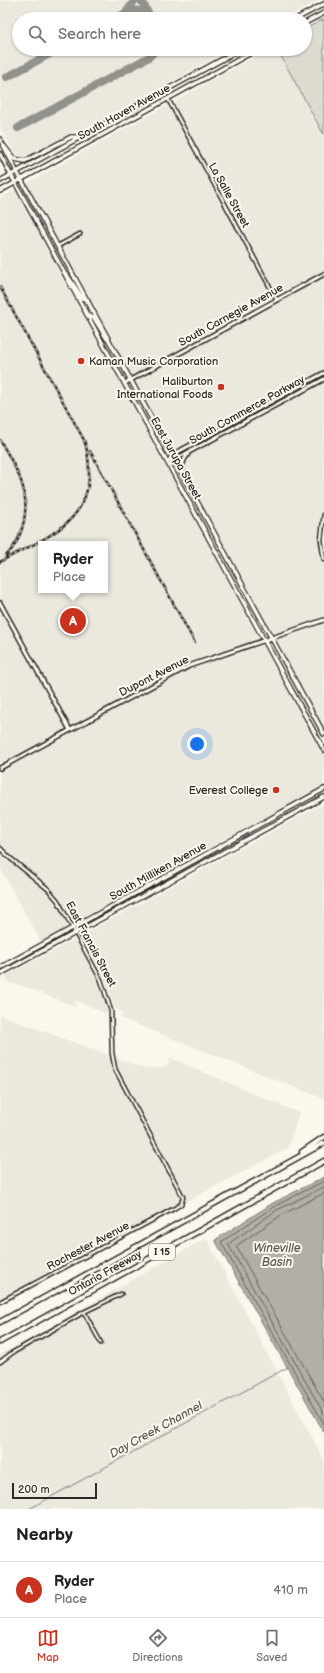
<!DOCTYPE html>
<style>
body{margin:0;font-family:"Balsamiq Sans",sans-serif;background:#f6f6f6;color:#222}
.scale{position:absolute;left:12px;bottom:10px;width:85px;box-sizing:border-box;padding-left:4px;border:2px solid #2b2b2b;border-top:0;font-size:11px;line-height:14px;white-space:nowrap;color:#2b2b2b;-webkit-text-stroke:3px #fbf7ec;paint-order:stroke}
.you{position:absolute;left:197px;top:744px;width:14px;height:14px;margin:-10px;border:3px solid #fff;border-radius:50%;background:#1a73e8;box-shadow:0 0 0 6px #1a73e833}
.badge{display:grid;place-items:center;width:26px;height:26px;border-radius:50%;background:#c8321e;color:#fff;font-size:13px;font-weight:700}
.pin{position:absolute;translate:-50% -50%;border:2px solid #fff;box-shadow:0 1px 4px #0006}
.popup{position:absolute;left:38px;top:541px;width:70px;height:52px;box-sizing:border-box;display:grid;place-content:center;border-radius:0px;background:#fff;filter:drop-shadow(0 1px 3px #0005);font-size:13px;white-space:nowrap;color:#767676}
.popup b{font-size:15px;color:#222}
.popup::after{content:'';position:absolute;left:50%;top:100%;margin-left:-8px;border:8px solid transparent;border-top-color:#fff}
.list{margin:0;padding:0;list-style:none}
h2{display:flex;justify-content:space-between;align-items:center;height:52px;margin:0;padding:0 16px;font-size:17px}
h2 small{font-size:13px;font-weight:400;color:#767676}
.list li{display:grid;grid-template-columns:26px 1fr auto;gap:12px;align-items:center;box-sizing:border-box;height:56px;padding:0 16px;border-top:1px solid #e0e0e0}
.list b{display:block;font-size:15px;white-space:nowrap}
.list p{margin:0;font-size:13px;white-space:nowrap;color:#767676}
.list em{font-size:13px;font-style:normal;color:#767676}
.icon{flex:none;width:22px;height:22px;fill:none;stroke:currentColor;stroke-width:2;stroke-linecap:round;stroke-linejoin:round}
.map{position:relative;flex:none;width:324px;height:1509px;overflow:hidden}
.search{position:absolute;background:#fff;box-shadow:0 1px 3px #0004;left:12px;right:12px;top:12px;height:44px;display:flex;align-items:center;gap:10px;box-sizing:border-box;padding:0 14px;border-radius:22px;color:#767676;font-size:15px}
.sheet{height:108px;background:#fff}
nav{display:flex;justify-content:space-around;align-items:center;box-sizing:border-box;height:56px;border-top:1px solid #e0e0e0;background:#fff;font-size:11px;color:#767676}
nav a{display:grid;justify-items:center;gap:2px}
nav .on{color:#c8321e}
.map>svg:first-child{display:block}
.built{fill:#ebe8de;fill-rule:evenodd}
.green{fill:#dddad0;stroke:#84827e}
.water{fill:#b1afa7;stroke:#7b7a75}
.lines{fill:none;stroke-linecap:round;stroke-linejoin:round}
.shore{stroke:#61605d;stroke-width:1}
.stream{stroke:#7b7a75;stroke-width:1}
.taxiway{stroke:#93918c;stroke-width:8}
.minor-casing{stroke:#2b2b2b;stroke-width:5.5}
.tertiary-casing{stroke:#2b2b2b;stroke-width:6}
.secondary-casing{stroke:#2b2b2b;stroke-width:6}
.primary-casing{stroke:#2b2b2b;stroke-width:6}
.motorway-casing{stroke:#2b2b2b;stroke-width:7}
.minor{stroke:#fbf7ec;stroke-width:2.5}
.tertiary{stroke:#fbf7ec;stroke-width:3}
.secondary{stroke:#fbf7ec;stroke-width:3}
.primary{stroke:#fbf7ec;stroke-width:3.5}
.motorway{stroke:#fbf7ec;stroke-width:4}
.rail-casing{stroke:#2b2b2b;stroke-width:2.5}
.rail{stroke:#fbf7ec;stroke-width:1;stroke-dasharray:3;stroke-linecap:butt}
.poi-dot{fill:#c8321e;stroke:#fbf7ec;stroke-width:1.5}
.labels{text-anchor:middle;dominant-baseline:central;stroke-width:4;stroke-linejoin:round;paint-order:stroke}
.shield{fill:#fbf7ec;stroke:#696865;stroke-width:1}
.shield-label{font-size:10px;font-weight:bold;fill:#2b2b2b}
.street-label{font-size:11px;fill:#2b2b2b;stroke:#fbf7ec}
.poi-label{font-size:11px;fill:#2b2b2b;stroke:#fbf7ec;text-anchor:end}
.water-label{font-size:12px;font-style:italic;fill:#5a5956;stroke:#fbf7ec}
</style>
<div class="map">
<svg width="324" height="1509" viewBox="0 0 324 1509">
<rect width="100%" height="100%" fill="#fbf7ec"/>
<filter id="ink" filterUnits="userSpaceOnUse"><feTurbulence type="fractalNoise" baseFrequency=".025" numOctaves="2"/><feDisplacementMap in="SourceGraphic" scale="8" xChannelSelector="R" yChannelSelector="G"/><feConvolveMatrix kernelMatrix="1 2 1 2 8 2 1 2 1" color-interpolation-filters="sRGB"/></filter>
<g filter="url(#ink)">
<path class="built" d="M0,0h320l-35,19h-266v30h211l-132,74 -25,9 -50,25 -7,-3 -3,-4 -13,-23z
M268,49h9l47,86v651l-154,83 -129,73 -41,-74v-670zM41,544h64v46h-64z
M324,803v296l-203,-81 2,-5 -9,-6 -7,-23 -25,-46 2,-4z
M75,939l24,41 8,21v13l-33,-14 2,7 -55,-22 -12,-2 -4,-7z
M0,1015l146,54 21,-2 3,-9 129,55 -11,35 -288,152z
M206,1238l118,222v49h-324v-154z"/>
<path class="green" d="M324,19v116l-47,-86h28v-20z"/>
<path class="water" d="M324,1177v255l-109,-192 58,-37z"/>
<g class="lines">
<path class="shore" d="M324,1181l-49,25 -54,36 103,182
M324,1187l-47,23 -49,34 96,170
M324,1193l-44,23 -44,30 88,156"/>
<path class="stream" d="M29,1509l259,-142"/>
<path class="taxiway" d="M141,0l8,15
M127,11l8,-11
M114,19c13,-7 26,-15 37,0
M7,77l52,-28
M18,128l131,-71 8,-8"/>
<g class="minor-casing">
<path id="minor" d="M168,99l109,201
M58,246l22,-12
M324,514l-3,26 3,20
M0,848l10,10 38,31 10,12 43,79 10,31 1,42 3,16 68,128 -2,7 -6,4 -175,94
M84,1312l17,31
M0,1362l12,-9 72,-41 37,-18"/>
</g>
<g class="tertiary-casing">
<path id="tertiary" d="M125,383l199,-109
M0,603l70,127
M0,768l189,-102 135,-46"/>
</g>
<g class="secondary-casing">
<path id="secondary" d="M0,139l17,33
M0,154l11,21
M168,461l8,-8 148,-80
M168,461l6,-1 150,-81
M183,475c-1,-9 -1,-14 5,-21"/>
</g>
<g class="primary-casing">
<path id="primary" d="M296,19l28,-15
M305,23l19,-10
M4,146l10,13 11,2 46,-24h7
M17,172l307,562
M11,175l313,575
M0,181l241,-132
M0,191l258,-142
M67,275l15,23 6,2
M88,316l6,2 13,21
M0,968l324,-179
M0,974l324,-177"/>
</g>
<g class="motorway-casing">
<path id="motorway" d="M302,1152l22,-15
M0,1322l324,-179
M0,1342l324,-181"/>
</g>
<use href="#minor" class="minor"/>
<use href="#tertiary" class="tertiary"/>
<use href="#secondary" class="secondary"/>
<use href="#primary" class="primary"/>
<use href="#motorway" class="motorway"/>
<g class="rail-casing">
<path id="rail" d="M0,287l84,153c4,11 5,21 5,33 0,53 -50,67 -89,89
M0,440c7,13 16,27 21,41 9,25 4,56 -15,75
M90,451l105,192"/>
</g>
<use href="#rail" class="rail"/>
</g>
</g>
<g class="poi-dot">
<circle cx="81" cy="361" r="4"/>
<circle cx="221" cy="387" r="4"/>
<circle cx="276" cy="790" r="4"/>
</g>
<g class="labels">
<rect class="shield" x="149" y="1244" width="26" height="16" rx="3"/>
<g class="shield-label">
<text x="162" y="1252">I 15</text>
</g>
<g class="street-label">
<text transform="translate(124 112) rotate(-29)">South Haven Avenue</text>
<text transform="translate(229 195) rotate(61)">La Salle Street</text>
<text transform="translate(231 315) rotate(-29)">South Carnegie Avenue</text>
<text transform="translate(247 410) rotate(-29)">South Commerce Parkway</text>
<text transform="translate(176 458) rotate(61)">East Jurupa Street</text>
<text transform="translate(154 676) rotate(-27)">Dupont Avenue</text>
<text transform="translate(158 871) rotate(-29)">South Milliken Avenue</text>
<text transform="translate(91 944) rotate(62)">East Francis Street</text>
<text transform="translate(88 1246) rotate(-28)">Rochester Avenue</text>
<text transform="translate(105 1273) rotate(-29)">Ontario Freeway</text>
</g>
<g class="poi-label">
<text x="89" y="361" text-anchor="start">Kaman Music Corporation</text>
<text x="213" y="381">Haliburton<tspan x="213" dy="13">International Foods</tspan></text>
<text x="268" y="790">Everest College</text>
</g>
<g class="water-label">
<text x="277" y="1248">Wineville<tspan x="277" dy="14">Basin</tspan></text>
<text transform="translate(156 1430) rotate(-29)">Day Creek Channel</text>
</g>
</g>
</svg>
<div class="scale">200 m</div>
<div class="you"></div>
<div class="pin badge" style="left:73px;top:621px">A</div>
<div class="popup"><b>Ryder</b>Place</div>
<div class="search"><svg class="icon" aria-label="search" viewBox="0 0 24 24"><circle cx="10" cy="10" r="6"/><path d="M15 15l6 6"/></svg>Search here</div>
</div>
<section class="sheet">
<h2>Nearby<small></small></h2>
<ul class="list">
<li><span class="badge">A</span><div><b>Ryder</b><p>Place</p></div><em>410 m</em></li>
</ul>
</section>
<nav>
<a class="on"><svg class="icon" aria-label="map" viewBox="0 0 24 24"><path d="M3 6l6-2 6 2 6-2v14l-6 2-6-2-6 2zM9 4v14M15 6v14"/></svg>Map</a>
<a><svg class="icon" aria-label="directions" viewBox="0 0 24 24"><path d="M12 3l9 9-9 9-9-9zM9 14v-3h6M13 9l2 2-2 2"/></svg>Directions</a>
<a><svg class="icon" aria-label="saved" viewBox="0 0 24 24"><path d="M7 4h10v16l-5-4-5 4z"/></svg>Saved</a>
</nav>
